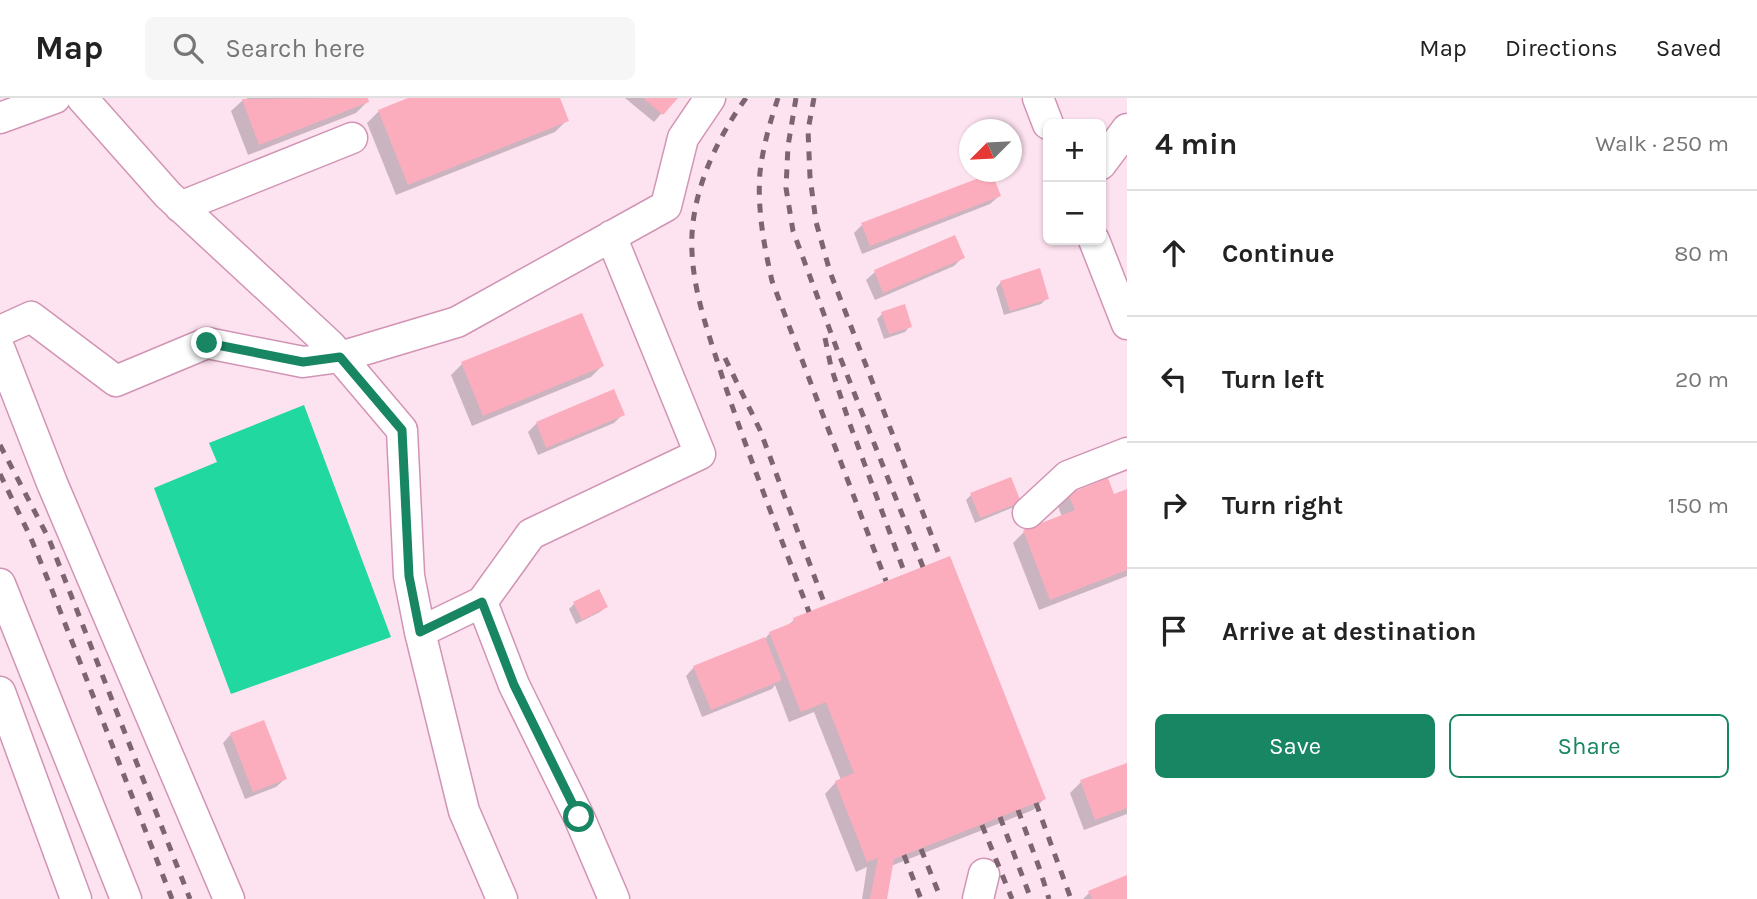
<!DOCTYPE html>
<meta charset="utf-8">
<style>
body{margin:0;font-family:Karla,sans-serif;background:#f6f6f6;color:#222}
.controls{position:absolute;right:21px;top:21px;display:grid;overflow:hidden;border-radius:10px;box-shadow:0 2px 5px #0004}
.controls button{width:63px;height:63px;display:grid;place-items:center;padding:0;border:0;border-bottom:2px solid #e0e0e0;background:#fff;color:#222;font:35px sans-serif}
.compass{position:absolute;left:959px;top:21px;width:63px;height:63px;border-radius:50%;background:#fff;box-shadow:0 2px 5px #0004;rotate:246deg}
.stop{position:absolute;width:21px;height:21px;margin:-16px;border:5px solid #188563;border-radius:50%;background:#fff}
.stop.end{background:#188563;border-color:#fff;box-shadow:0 2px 7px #0008}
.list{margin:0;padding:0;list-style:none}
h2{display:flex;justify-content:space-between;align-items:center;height:91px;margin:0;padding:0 28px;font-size:30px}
h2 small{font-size:23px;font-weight:400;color:#767676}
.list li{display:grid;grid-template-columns:46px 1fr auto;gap:21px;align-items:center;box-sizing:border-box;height:126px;padding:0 28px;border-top:2px solid #e0e0e0}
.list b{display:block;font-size:26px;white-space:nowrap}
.list em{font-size:23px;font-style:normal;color:#767676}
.actions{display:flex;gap:14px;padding:21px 28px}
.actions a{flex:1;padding:16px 0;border:2px solid #188563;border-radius:10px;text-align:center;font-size:24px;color:#188563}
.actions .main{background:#188563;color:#fff}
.icon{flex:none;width:38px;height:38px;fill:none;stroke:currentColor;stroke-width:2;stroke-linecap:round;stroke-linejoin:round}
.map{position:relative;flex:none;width:1127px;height:801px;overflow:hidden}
header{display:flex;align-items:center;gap:42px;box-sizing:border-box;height:98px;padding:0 35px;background:#fff;border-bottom:2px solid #e0e0e0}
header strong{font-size:33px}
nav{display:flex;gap:38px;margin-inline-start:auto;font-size:24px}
.search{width:490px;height:63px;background:#f6f6f6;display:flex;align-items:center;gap:18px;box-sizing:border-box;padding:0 24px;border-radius:10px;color:#767676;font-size:26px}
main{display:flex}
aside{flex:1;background:#fff}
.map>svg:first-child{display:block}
.water{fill:#20d8a0}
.shadow{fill:#0003}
.building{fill:#fcadbd}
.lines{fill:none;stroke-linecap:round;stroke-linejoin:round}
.minor-casing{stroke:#d194b5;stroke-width:33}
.minor{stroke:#fff;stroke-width:30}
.rail{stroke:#7d6471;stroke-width:5;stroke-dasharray:9 9;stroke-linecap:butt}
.route{stroke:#188563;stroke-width:9}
</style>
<header>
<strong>Map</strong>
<div class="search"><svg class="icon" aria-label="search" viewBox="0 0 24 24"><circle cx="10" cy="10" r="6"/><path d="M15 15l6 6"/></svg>Search here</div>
<nav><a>Map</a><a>Directions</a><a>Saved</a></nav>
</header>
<main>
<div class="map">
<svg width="1127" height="801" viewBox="0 0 1127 801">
<rect width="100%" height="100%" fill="#fde2f0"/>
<path class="water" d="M304,307l87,232 -160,57 -77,-206 63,-26 -8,-19z"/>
<path class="shadow" d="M248,0h118l1,4 -11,11 -108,42 -17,-44 12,-11z
M413,0h145l9,22 -12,12 -159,63 -29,-72 12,-12z
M625,0h50l-21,24z
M999,98l-9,8 -128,50 -8,-21 8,-8z
M963,159l-9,9 -79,34 -9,-20 9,-8z
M1001,184l46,16 -6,6 -37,11 -8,-27z
M882,216l28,12 -5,6 -21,7 -7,-20z
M462,266l140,2 -11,11 -119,49 -21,-51z
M623,316l-9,9 -76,32 -10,-23 9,-9z
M1127,393v85l-88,34 -26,-67 11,-11 38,-15 -4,-11 11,-11 44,2z
M971,397l48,6 -5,6 -39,16 -9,-23z
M574,506l32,3 -6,5 -24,12 -7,-15z
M794,522l250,179 -11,11 -142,56 -6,33h-23l5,-32 -11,5 -31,-78 11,-12 5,-2 -27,-68 -25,10 -14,-37 -3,4 -70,28 -16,-41 8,-9 70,-27 6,-7 16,-6z
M231,636l54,45 -9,8 -31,12 -22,-56z
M1127,666v50l-43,16 -14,-37 11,-11z
M1127,779v22h-44l6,-6z"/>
<path class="building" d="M368,0l1,4 -110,43 -17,-46z
M408,0h152l9,23 -161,64 -30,-75z
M643,0h35l-15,17z
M992,75l9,23 -131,50 -9,-23z
M955,137l10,23 -82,35 -9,-23z
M1040,170l9,31 -39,12 -10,-30z
M905,206l7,23 -23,7 -8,-22z
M582,215l22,53 -121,50 -22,-54z
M614,291l11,26 -79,33 -10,-26z
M1011,379l10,25 -41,16 -10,-25z
M1108,380l6,16 13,-5v81l-77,30 -27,-70 52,-20 -7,-16z
M950,458l96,243 -152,60 -7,40h-17l8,-41 -11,4 -32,-81 19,-8 -28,-71 -25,10 -32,-80 25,-10 -1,-4z
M599,491l9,18 -26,13 -9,-18z
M765,539l17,43 -71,30 -18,-44z
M264,622l23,59 -34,13 -23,-59z
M1127,665v45l-32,12 -15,-40z
M1127,777v24h-35l-4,-8z"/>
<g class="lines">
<g class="minor-casing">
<path id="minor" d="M82,0l86,97 162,150 72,85 7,146 11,56 44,179 38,88
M1038,0l10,26
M0,20l55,-20
M1101,66l26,-35
M180,109l172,-69
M1094,142l33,84
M0,233l31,-14 85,64 91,-38 96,19 37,-5 117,-35 209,-116 17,-68 27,-40
M0,252l52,133 177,416
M1028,415l40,-37 59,-23
M0,486l126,315
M482,504l32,83 65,132 35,82
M420,534l62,-30 49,-68 169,-80 -89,-218
M0,594l76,207
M978,801l6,-25"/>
</g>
<use href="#minor" class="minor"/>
<path class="rail" d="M746,0c-31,43 -57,99 -54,154 2,43 17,83 30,124 26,79 57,157 87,236
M778,0c-8,24 -15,49 -18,74 -3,36 4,74 12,109l114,300
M796,0l-8,48 -2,42 7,43 45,121 85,215
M814,0l-6,32 2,47 6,45 14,50 111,288
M825,240l6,29 17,52 57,155
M725,260l35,72 65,175
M0,347l49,94 141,360
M0,376l30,62 20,49 122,314
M1036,705l35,96
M1018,712l22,60 9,29
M1000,719l31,82
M982,727l30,74
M921,751l20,50
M904,757l17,44"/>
</g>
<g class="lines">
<path class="route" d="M207,245l96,19 37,-5 62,73 7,146 11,56 62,-30 32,83 65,132"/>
</g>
</svg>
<div class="controls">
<button>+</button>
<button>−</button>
</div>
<svg class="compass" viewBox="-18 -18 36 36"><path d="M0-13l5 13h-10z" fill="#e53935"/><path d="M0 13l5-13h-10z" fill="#767676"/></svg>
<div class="stop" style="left:579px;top:719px"></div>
<div class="stop end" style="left:207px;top:245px"></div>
</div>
<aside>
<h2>4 min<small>Walk · 250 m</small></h2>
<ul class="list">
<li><svg class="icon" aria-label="ahead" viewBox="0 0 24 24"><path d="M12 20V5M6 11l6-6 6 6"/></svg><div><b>Continue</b></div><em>80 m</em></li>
<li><svg class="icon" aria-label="left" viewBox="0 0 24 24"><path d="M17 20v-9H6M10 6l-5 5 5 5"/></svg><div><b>Turn left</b></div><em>20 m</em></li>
<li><svg class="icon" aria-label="right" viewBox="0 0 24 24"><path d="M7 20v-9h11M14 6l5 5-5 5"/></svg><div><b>Turn right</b></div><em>150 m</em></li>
<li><svg class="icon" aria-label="arrive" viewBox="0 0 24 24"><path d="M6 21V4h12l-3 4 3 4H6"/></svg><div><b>Arrive at destination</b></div></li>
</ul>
<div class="actions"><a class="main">Save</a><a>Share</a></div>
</aside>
</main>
